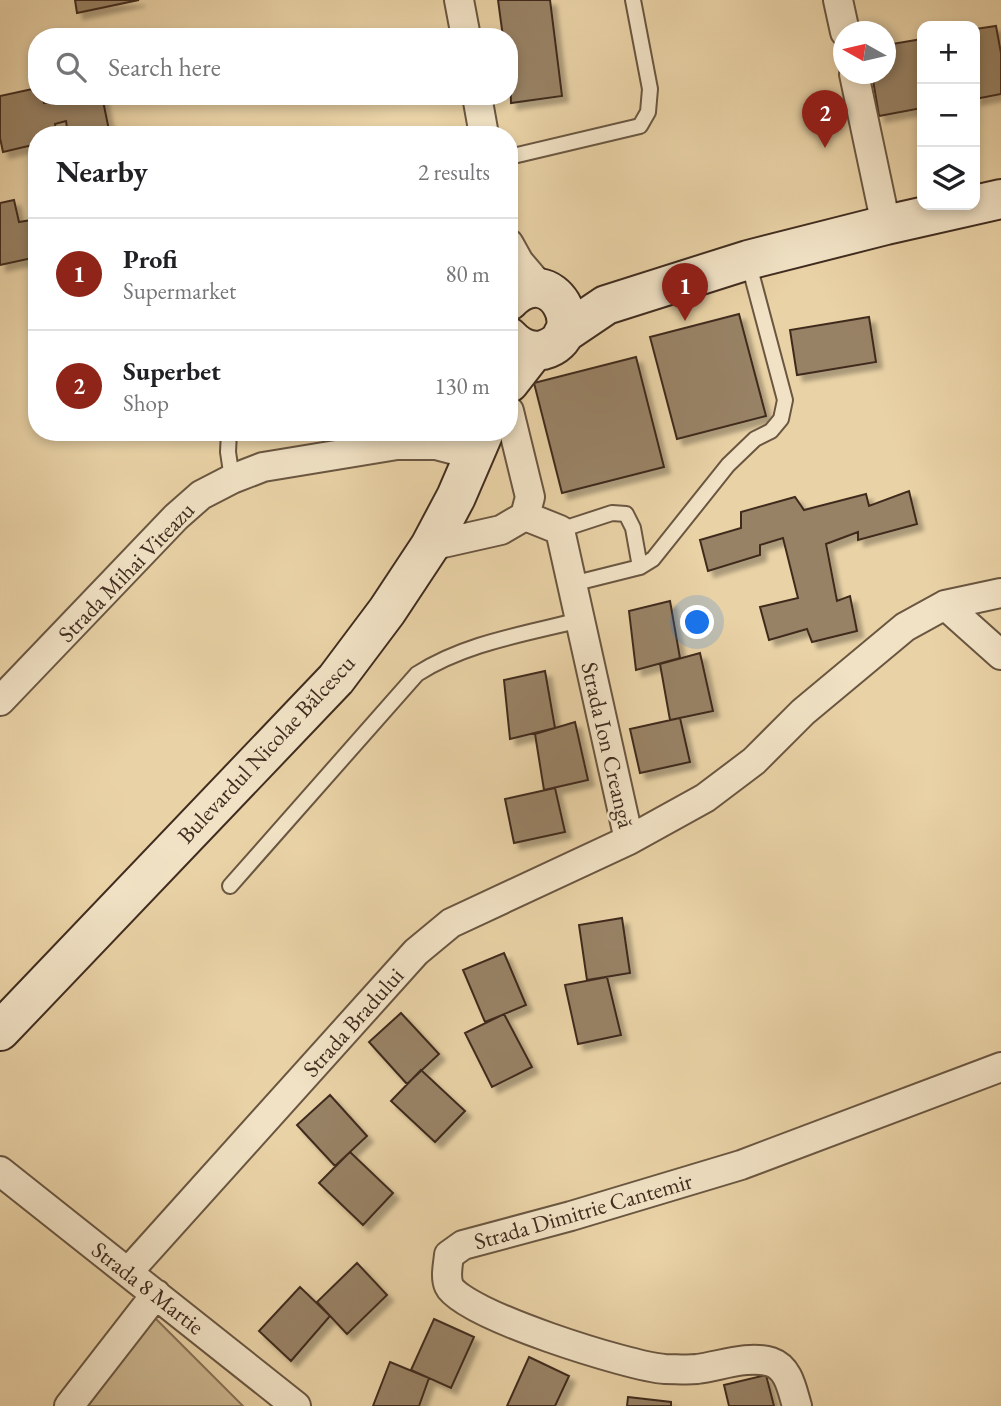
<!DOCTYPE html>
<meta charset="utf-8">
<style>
body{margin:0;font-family:"EB Garamond",serif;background:#f6f6f6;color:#202124}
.controls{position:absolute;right:21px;top:21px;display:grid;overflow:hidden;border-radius:14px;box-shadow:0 4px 10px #0003}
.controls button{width:63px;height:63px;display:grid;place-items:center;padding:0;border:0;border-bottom:2px solid #e0e0e0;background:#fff;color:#202124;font:35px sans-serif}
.compass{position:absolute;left:833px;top:21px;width:63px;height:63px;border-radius:50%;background:#fff;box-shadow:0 4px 10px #0003;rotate:278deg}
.you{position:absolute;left:698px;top:623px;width:24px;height:24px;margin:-18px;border:5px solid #fff;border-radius:50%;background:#1a73e8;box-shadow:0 0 0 10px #1a73e833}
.badge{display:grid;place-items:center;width:46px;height:46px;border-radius:50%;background:#8f2418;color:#fff;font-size:23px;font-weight:700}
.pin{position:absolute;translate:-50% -58px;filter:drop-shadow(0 2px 4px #0008)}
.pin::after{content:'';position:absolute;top:37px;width:24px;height:21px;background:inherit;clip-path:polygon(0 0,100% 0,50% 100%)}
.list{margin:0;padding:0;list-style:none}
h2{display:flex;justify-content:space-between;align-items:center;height:91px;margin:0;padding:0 28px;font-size:30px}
h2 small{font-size:23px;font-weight:400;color:#757577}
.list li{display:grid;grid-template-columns:46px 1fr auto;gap:21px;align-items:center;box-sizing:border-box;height:112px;padding:0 28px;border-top:2px solid #e0e0e0}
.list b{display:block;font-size:26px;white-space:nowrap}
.list p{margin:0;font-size:23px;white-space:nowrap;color:#757577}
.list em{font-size:23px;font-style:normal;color:#757577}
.icon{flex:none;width:38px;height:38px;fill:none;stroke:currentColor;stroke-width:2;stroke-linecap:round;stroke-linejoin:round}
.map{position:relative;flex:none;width:1001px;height:1406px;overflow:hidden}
.search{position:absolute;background:#fff;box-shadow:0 4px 10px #0003;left:28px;top:28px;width:490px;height:77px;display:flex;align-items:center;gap:18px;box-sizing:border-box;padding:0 24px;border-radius:28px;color:#757577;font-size:26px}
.panel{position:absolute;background:#fff;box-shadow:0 4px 10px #0003;left:28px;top:126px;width:490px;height:315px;border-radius:28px}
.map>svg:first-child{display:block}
.green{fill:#ccb68f;stroke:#867157;stroke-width:2}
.building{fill:#988265;stroke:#402c1f;stroke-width:2;filter:url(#shadow)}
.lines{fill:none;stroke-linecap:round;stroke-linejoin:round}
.lane-casing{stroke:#6a5641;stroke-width:18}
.street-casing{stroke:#6a5641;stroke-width:32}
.secondary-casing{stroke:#402c1f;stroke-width:42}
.lane{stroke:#f1e2c5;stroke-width:14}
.street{stroke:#f1e2c5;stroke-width:28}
.secondary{stroke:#f1e2c5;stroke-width:38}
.labels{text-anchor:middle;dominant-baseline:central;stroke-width:5;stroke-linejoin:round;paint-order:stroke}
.street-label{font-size:23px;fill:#402c1f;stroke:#f1e2c5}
</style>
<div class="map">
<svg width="1001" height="1406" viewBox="0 0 1001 1406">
<defs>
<filter id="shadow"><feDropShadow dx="6" dy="6" stdDeviation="2" flood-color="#0004"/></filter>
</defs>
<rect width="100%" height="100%" fill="#e9d2a6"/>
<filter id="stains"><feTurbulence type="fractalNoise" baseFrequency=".00286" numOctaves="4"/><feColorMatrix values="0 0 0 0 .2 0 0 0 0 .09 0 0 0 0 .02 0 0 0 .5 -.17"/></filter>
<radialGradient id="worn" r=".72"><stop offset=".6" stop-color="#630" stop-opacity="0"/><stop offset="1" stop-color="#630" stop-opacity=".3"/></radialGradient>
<path class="green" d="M153,1316l90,90h-155z"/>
<path class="building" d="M75,0h64l-62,13z
M498,0h52l12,96 -51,7 -2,-66h-6z
M996,26l5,27v41l-26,5v-70z
M922,39v69l-43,8 -7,-42h14v-29z
M37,88v8h5l2,7 15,-3 -1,-4h44l8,39h-42l-2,-14 -11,3 2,11h-20v9l-34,8 -3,-14v-42z
M14,200l5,22 18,-3v38l-37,8v-62z
M739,314l27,102 -89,23 -27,-102z
M869,317l7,45 -79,13 -7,-45z
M636,357l28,110 -102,26 -28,-110z
M909,491l8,33 -59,16v-8l-32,12 11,57 13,-5 7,35 -45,11 -5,-13 -38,11 -9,-33 38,-9 -15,-60 -23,7v10l-52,16 -8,-31 41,-12v-16l54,-15 9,13 62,-16 3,12z
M670,601l10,57 -44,12 -7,-59z
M700,653l13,58 -43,9 -10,-56z
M545,671l10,57 -45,11 -6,-59z
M680,718l10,44 -50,11 -10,-44z
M575,722l13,58 -44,10 -9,-56z
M555,788l10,44 -51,11 -9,-44z
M622,918l8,55 -43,7 -8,-55z
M504,953l22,52 -41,17 -22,-52z
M607,977l14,58 -43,9 -13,-59z
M401,1013l38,41 -32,30 -38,-42z
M504,1014l28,53 -40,20 -27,-54z
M421,1070l44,41 -30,31 -44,-41z
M330,1095l37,41 -32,30 -38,-41z
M350,1152l43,41 -30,32 -44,-42z
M357,1263l30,32 -40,39 -30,-32z
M300,1287l30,29 -39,45 -32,-30z
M434,1319l40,18 -23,51 -40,-18z
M529,1357l40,19 -14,30h-48z
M390,1362l39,16 -10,28h-46z
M766,1375l8,31h-45l-5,-21z
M628,1397l43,5v4h-44z"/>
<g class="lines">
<g class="lane-casing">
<path id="lane" d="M509,157l131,-31 8,-14 2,-23 -17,-89
M229,432l-1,20 4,27
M560,530l52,-17 14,1 7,14 7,39
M572,584l68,-17 13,-8 75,-94 27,-26 16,-8 10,-12 4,-19 -37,-139
M230,886l187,-212c48,-31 108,-40 163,-54"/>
</g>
<g class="street-casing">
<path id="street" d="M459,0l7,37
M838,0l7,32
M854,74l32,151
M477,96l7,39
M509,244l10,18 23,27
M509,411l21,86 -5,19
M525,516l35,14 69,310
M430,546l71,-16 24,-14
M945,605l56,50
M0,701l176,-184 25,-22 31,-16 31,-12 134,-22h39l38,10
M0,1171l296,235
M128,1272l288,-320 35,-29 178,-83 76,-42 49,-37 49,-49 102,-85 40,-22 56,-12
M69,1406l87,-112
M797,1406c-5,-16 -8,-38 -26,-44 -22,-7 -51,4 -74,7 -10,1 -21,0 -32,0 -34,-2 -204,-55 -216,-83 -4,-9 -1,-21 0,-31l14,-10 108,-29 170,-51 260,-98"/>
</g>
<g class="secondary-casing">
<path id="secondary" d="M509,301c43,-44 85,35 34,49 -14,3 -25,-3 -34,-13
M563,334l43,-29 142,-45 138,-35 115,-26
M509,383l25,-32
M0,1031l336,-352 51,-68 43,-65 26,-49 28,-65"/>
</g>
<use href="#lane" class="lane"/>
<use href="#street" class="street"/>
<use href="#secondary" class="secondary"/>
</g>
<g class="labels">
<g class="street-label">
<text transform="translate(126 572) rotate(-46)">Strada Mihai Viteazu</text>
<text transform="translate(608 745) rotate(77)">Strada Ion Creangă</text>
<text transform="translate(266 749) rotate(-47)">Bulevardul Nicolae Bălcescu</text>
<text transform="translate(353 1022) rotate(-48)">Strada Bradului</text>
<text transform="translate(583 1211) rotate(-16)">Strada Dimitrie Cantemir</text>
<text transform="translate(148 1288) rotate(38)">Strada 8 Martie</text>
</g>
</g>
<rect width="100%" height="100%" filter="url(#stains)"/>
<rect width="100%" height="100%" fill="url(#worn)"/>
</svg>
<div class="controls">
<button>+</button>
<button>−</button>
<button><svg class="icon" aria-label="layers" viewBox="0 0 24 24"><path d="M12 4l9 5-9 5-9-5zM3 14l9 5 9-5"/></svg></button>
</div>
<svg class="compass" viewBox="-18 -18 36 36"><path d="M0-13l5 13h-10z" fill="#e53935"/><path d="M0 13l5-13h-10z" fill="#757577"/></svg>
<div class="you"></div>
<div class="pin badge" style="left:685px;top:321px">1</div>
<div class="pin badge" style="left:825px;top:148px">2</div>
<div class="search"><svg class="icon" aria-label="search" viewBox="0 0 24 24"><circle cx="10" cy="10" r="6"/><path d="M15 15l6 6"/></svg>Search here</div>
<section class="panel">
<h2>Nearby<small>2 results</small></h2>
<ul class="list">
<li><span class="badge">1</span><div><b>Profi</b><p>Supermarket</p></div><em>80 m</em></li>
<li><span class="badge">2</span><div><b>Superbet</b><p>Shop</p></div><em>130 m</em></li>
</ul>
</section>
</div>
